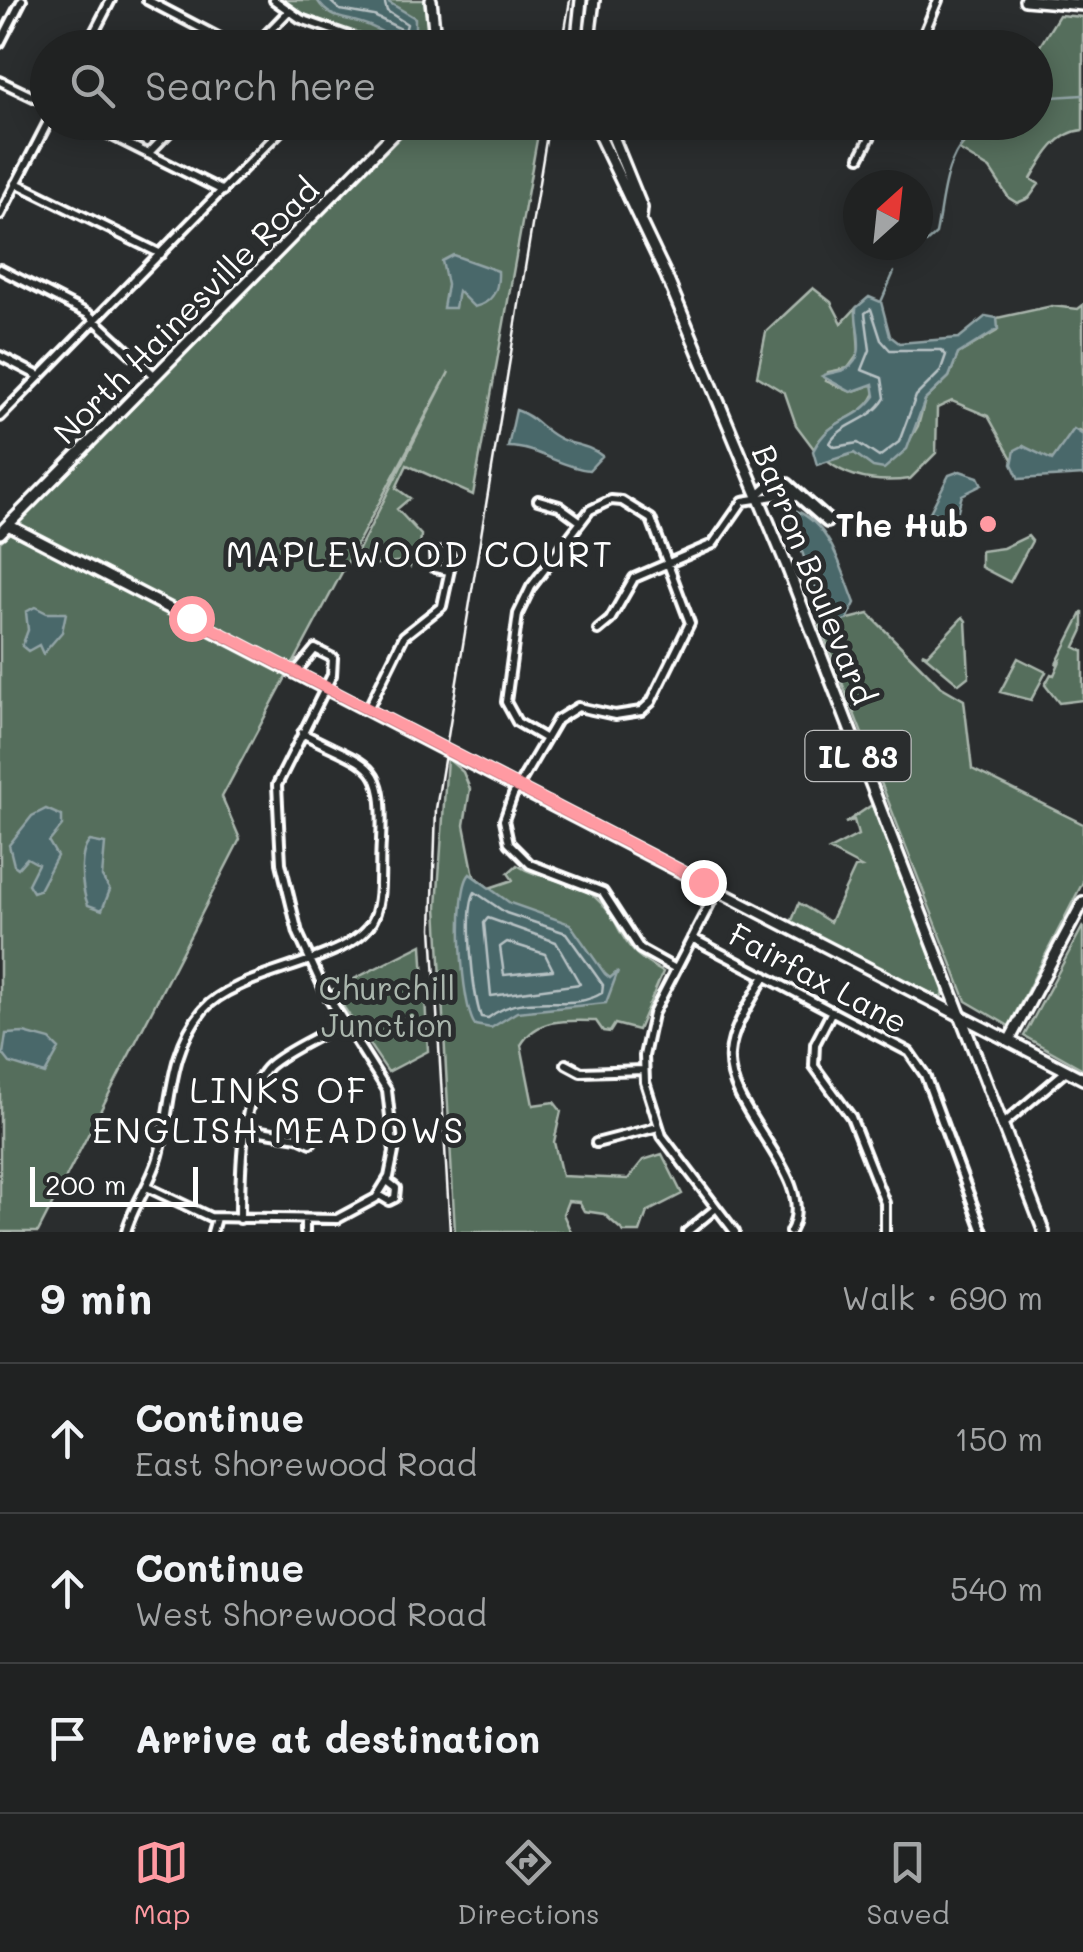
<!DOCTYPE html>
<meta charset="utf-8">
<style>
body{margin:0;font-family:Mali,sans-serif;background:#2d2f2f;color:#f1f3f6}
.compass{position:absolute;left:843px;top:170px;width:90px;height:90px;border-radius:50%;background:#202222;box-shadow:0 5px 25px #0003;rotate:27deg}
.scale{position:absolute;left:30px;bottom:25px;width:168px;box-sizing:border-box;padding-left:10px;border:5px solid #fff;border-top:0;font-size:28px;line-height:35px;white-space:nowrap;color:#fff;-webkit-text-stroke:8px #2a2d2e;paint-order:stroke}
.stop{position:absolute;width:30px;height:30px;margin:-22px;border:8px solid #ff9aa2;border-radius:50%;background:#fff}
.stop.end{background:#ff9aa2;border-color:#fff;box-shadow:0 2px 10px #0008}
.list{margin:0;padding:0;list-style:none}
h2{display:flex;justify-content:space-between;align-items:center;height:130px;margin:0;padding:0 40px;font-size:42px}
h2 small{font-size:32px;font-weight:400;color:#a2a4a5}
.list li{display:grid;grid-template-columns:65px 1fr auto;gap:30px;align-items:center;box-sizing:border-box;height:150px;padding:0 40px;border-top:2px solid #3d3f40}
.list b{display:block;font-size:38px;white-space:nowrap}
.list p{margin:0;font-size:32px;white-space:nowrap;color:#a2a4a5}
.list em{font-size:32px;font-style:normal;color:#a2a4a5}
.icon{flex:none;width:55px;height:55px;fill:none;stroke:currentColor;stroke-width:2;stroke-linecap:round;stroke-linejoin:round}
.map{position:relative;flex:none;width:1083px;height:1232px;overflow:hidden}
.search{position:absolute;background:#202222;box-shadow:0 5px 25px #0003;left:30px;right:30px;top:30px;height:110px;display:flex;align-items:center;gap:25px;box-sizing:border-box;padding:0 35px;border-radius:55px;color:#a2a4a5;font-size:38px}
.sheet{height:580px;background:#202222}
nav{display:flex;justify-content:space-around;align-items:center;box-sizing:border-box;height:140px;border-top:2px solid #3d3f40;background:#202222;font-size:28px;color:#a2a4a5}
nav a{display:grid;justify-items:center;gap:5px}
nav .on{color:#ff9aa2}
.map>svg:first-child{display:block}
.green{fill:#556e5b;stroke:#aab6ad;stroke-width:2.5}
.water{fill:#4a676b;stroke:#92a4a6;stroke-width:2.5}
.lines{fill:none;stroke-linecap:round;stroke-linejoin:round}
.shore{stroke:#b7c2c4;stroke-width:2.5}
.stream{stroke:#92a4a6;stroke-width:2.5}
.street-casing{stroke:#fff;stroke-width:14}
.secondary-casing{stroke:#fff;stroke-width:16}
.primary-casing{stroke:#fff;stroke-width:16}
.street{stroke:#2a2d2e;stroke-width:6}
.secondary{stroke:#2a2d2e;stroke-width:9}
.primary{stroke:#2a2d2e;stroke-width:9}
.rail{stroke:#fff;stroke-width:2.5}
.route{stroke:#ff9aa2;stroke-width:12}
.poi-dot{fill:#ff9aa2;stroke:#2a2d2e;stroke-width:4}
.labels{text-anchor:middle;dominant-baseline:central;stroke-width:10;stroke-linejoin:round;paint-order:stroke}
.shield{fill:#2a2d2e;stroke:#bfc0c0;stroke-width:2.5}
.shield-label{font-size:30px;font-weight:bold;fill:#fff}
.street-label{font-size:32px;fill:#fff;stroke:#2a2d2e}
.poi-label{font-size:32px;font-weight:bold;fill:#fff;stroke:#2a2d2e;text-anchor:end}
.park-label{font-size:32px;fill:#aab6ad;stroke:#2a2d2e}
.neighbourhood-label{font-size:35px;letter-spacing:2.5px;fill:#fff;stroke:#2a2d2e}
</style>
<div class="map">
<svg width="1083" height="1232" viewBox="0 0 1083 1232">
<rect width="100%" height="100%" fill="#2a2d2e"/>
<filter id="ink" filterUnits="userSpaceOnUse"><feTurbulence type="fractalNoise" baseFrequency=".01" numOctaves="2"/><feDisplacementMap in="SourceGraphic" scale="20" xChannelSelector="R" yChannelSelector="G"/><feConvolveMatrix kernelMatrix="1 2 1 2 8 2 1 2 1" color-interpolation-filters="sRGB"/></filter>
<g filter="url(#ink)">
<path class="green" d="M280,0h144l7,47c-38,0 -120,-23 -151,-47z
M1059,15l24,2v113c-26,2 -40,28 -52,49l8,5 -10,14 -12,5 -8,-5 -19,-29 -31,-19 21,-27 56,-1v-70z
M414,123h126l-67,372 -66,-30 -11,23 14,10 -13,11 24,26 -1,13 -10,19 -6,-6 -35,4 -14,-8 94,-185 -227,425 18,42 -202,393h-38v-690z
M813,288l18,14 11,21 14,-15 3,45 -11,15 -20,4 -2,9 25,11 23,-8 2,6c-10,31 -44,24 -62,59l-18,-24 -11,-32 -28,-17 9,-44z
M1083,305v130l-4,-5 -7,2 -17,27 -13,-1 -19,-12 -11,13 -24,-43 -36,-15 -15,7 -1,45 -26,26c-29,4 -59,1 -83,-18l27,-8 13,8 35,-8 16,-27 7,-26 24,-23 9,-23 39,-23v-13l55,-12 26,3z
M1028,536l4,5 -22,41 -29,-15v-16l22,-3z
M1083,611v19l-8,17 8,4v49l-24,3 -14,-18 6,-11 3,1 6,-14 -4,3z
M869,614l71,72 24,14 8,69 111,55v58l-74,144 -43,-25 -146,-375z
M963,617l3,4 3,55 -10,8 -37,-31 5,2z
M1018,658l28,14 -15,28 -31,-8z
M447,758l16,14 7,17 -6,36 10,51 15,12 24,-8 -5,-7 9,-8c24,16 58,14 79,33 31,27 16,47 67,74l-25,58 -23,-6 -5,8 -7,-1 -7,-10c-31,-1 -59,-3 -75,24l12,60 21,-3 7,9 -7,31 8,34 66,3 15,-19 19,-6 20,40 -35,18 -7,20h-16l-20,-18 -20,-3 -5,-9 -11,-1 -5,13 8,18h-116l-18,-325z
M872,805l64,163 8,22 -3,8 -150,-75 8,-20 31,19 25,-54 6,-1 -32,-17 29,-15 -4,-15 -9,3z
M1083,926v143l-59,-33z
M422,945l6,106 -40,21 -56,-82z"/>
<path class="water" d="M317,0h68l30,18v19l-14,6c-10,-5 -19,-12 -29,-16 -23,-11 -40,-4 -55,-27z
M453,255l45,16c1,19 -5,32 -24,36l-16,-16 -3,17h-12l4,-23 -5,-24z
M869,297l12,5 9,34 9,7 60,-5 27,-22 11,2 1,11 -40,25 -9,23 -24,23 -18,49 -23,20 -11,-2 -19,-14 -37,12 -4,-14c19,-37 41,-26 62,-55l-2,-12 -22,8 -29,-16c8,-4 16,-3 24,-7 23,-12 8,-42 10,-61z
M516,410c17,5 26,19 41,27 15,9 31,7 45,19l-13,14c-29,-3 -52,-23 -81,-23z
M1074,429l9,6v40l-64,4 -7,-15 3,-14 8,-4 29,14z
M960,471l18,6 4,8 -20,10 -6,22 -26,-5 19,-37z
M797,511c34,15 45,59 58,92l-8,17 -7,2c-25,-19 -36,-69 -48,-98z
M35,607l12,6h19l-4,19 -19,22 -4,-9 -11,6 -6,-5 6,-16 -2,-18z
M46,809l16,7v10l-13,16 8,14 -18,34 -6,2 -5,-8 10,-20 -11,-6 -9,10 -4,-3 -5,-20 23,-29z
M90,841l15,3 -3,33 8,13 -8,20 -14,-5c-7,-17 -10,-52 2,-64z
M470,874l40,29 60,21 35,50 5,4 8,-7 -12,32 -89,9 -26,16 -16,-3c-14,-18 -21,-135 -5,-151z
M24,1033l26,7 9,9 -14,25 -35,-11 -7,-9 3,-20z"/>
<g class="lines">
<path class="shore" d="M329,0l11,10 34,6 31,15 2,-7 -20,-13 -3,-11
M871,309l10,31 9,10h51l5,5 -6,17 -24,24 -17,46 -20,15 -21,-14 -23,4 -5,-4c12,-21 41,-21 55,-45l-3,-20 -20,-8 8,-20 -5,-37z
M475,892l31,21 60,20 37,52 -1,8c-34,21 -76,-5 -114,25l-7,-1c-8,-22 -17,-106 -6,-125z
M488,918l68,24 24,42 -89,12 -7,-73z
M507,942l38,12 8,16 -49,5 -4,-28z"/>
<path class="stream" d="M934,41l3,7
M1036,98l47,-3
M926,243l10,-9c9,-47 6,-74 44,-112
M881,302l13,-30"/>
<g class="street-casing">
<path id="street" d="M147,0l92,48
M274,0l27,19 83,29
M0,43l22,-43
M86,48l25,-48
M253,48l34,-35
M918,48l20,-48
M0,81l48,23
M84,122l139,69
M148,154l31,-32
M860,157l18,-35
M16,183l145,71
M0,215l48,-93
M0,269l88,45 67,62
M0,356l39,20
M0,417l289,-295
M758,495l9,-8 21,-4 40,36
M538,500l21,6 22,16
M598,630l12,-10 24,-42 79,-34 30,-43 50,-8 34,30
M368,709l36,-73 38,-30 10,-46 -4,-8 -14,1 1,15 14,3
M546,739l-29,-17 -11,-20 12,-88 13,-27 59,-77 21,-10 11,1 29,18 39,104 -39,79 -10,9 -26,4 -37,-8 -21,13 -44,75 -9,25 5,23 21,21 73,28 37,57 36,20
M717,890l-64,124 -9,42 1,26 17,54 73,96
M692,938l217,114 16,23 58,157
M765,976c-13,24 -33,51 -35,78 -5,59 90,124 60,178
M832,1011l-17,33 -1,22 37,51 34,86v29
M566,1064l15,8 63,-2
M1002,1125l64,-54
M248,1129l50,8 8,-9 11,4 -6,11 -13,-6
M596,1143l62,-16
M147,1187l63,30 127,2 39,-21 13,-21 5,-25 -7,-62 -62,-98 -27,-59 -17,-70 -4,-78 55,-110 1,-17 -18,-9 -19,23
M379,1195l10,6 6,-3 1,-10 -9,-7
M240,1219c0,-38 0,-127 29,-153 21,-18 52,-29 75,-45
M126,1232c7,-27 26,-50 33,-77 13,-49 9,-103 44,-145 36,-42 151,-46 171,-92 9,-21 5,-53 7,-76 4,-84 -10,-73 -79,-109
M212,1232l4,-14
M305,1232v-12
M687,1232l28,-23"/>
</g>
<g class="secondary-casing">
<path id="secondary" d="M431,0l5,48
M1025,0l58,5
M8,525l1075,554
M0,533l405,-411
M1009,1041l74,-139"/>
</g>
<g class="primary-casing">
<path id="primary" d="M576,48l5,-48
M588,48l6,-48
M593,122l73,153 120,289 258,668
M607,122l35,86 -1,9"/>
</g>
<use href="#street" class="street"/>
<use href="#secondary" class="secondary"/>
<use href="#primary" class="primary"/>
<path class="rail" d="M562,48l8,-48
M450,1232l-18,-304 4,-119 113,-687"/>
</g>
</g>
<g class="lines" filter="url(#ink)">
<path class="route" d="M191,618l512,264"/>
</g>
<circle class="poi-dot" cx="988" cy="524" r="10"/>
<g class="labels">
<rect class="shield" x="805.5" y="731" width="105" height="50" rx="8"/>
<g class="shield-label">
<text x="858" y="756">IL 83</text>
</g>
<g class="street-label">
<text transform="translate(185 310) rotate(-45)">North Hainesville Road</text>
<text transform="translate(815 574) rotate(68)">Barron Boulevard</text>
<text transform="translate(819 977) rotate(28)">Fairfax Lane</text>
</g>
<g class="poi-label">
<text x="968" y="524">The Hub</text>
</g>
<g class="park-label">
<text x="387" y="987">Churchill<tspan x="387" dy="37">Junction</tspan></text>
</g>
<g class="neighbourhood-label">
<text x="420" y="553">MAPLEWOOD COURT</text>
<text x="279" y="1089">LINKS OF<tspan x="279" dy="40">ENGLISH MEADOWS</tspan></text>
</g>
</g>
</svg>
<svg class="compass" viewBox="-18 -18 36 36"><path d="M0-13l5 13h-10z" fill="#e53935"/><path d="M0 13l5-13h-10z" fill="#a2a4a5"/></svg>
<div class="scale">200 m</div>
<div class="stop" style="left:191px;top:618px"></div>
<div class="stop end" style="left:703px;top:882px"></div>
<div class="search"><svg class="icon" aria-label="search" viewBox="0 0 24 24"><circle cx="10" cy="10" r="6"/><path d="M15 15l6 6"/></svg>Search here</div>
</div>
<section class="sheet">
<h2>9 min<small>Walk · 690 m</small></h2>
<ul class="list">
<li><svg class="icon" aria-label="ahead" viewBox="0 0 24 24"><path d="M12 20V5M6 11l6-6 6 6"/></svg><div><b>Continue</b><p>East Shorewood Road</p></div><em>150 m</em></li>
<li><svg class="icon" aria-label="ahead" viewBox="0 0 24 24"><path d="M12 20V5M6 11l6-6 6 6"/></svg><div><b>Continue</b><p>West Shorewood Road</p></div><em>540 m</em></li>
<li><svg class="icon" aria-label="arrive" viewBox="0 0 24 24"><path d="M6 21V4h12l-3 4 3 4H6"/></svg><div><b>Arrive at destination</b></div></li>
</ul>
</section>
<nav>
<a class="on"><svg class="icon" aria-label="map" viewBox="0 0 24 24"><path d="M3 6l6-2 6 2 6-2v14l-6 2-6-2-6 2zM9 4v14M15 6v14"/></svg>Map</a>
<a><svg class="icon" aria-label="directions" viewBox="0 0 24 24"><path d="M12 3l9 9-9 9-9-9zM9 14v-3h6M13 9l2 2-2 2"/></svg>Directions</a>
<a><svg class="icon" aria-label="saved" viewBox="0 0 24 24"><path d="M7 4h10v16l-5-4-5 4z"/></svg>Saved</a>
</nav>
